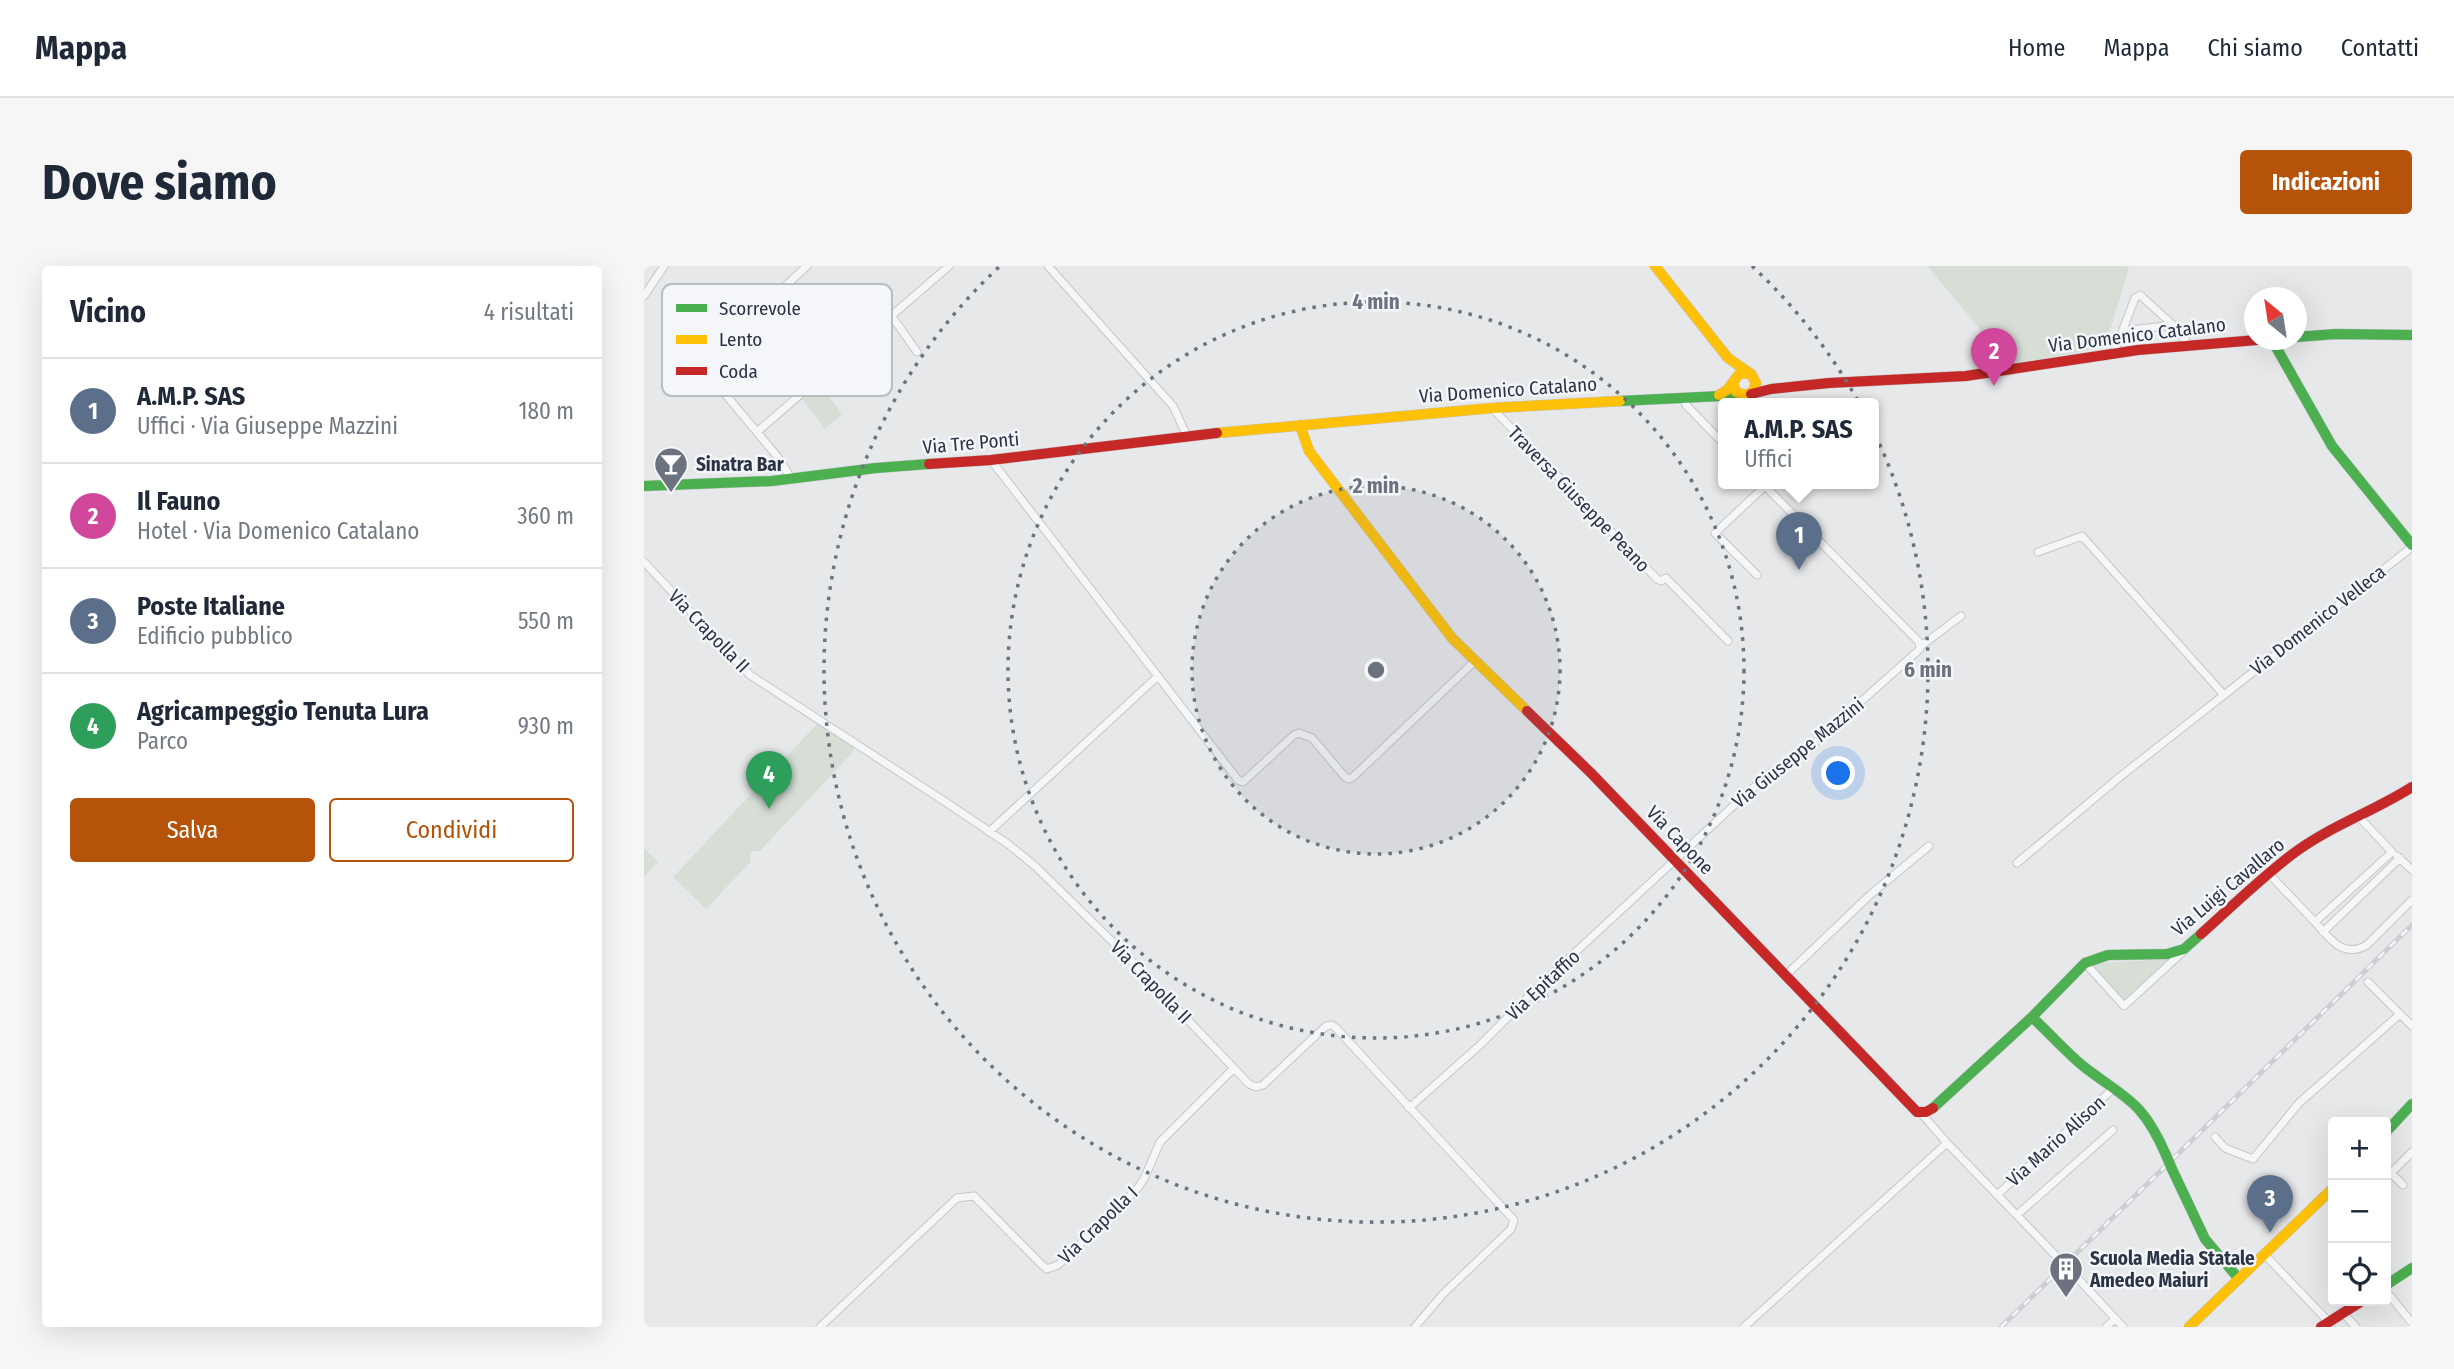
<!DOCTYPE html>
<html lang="it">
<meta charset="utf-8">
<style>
body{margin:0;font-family:"Fira Sans Condensed",sans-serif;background:#f6f6f7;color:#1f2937}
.controls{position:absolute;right:21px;bottom:21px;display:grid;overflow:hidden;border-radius:7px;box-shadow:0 7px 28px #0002}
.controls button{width:63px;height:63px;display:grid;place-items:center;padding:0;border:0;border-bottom:2px solid #e0e1e3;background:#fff;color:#1f2937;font:35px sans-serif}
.compass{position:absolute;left:1600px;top:21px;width:63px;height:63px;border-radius:50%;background:#fff;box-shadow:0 7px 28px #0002;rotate:330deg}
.you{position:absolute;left:1195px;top:508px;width:24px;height:24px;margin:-18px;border:5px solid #fff;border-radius:50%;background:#1a73e8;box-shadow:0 0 0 10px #1a73e833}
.badge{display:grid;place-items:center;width:46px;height:46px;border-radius:50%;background:#b45309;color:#fff;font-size:23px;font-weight:700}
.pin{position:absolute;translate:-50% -58px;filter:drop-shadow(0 2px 4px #0008)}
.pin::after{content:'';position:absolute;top:37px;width:24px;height:21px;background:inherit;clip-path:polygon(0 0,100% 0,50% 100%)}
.popup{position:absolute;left:1074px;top:132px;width:161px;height:91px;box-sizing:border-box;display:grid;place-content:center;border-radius:7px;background:#fff;filter:drop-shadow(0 2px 5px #0005);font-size:23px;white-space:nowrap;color:#747a83}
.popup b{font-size:26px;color:#1f2937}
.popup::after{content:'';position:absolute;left:50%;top:100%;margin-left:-14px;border:14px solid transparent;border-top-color:#fff}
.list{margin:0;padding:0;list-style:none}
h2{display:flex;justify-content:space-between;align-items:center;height:91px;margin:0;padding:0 28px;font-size:30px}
h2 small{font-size:23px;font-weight:400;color:#747a83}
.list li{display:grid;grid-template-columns:46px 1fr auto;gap:21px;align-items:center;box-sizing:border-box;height:105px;padding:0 28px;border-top:2px solid #e0e1e3}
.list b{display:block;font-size:26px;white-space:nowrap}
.list p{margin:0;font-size:23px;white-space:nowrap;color:#747a83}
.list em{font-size:23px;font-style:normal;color:#747a83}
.actions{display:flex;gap:14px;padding:21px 28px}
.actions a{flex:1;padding:16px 0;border:2px solid #b45309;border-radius:7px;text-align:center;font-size:24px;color:#b45309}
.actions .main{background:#b45309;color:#fff}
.icon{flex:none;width:38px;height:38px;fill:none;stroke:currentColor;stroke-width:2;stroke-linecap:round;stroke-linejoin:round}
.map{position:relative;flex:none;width:1768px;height:1061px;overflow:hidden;border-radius:7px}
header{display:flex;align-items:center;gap:42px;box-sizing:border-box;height:98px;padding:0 35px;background:#fff;border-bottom:2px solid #e0e1e3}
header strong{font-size:33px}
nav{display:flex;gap:38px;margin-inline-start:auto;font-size:24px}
.intro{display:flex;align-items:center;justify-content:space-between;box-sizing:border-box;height:168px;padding:0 42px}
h1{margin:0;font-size:49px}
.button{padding:18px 32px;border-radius:7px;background:#b45309;color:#fff;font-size:24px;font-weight:700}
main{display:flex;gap:42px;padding:0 42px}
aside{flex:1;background:#fff;border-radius:7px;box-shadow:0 7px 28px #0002}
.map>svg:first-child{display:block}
.green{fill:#d6ded6}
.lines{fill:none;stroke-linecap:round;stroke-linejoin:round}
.street-casing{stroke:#c4c6c8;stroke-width:9}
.fast-casing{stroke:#c4c6c8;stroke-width:11}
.slow-casing{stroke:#c4c6c8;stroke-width:11}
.jam-casing{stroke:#c4c6c8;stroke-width:11}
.street{stroke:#f5f6f7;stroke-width:7}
.fast{stroke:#4caf50;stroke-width:10}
.slow{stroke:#ffc107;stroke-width:10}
.jam{stroke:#c62828;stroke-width:10}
.rail-casing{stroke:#cecfd2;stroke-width:5}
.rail{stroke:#f4f6f9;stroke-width:2.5;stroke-dasharray:8;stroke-linecap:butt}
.fast-bridge-casing{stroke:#c4c6c8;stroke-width:11;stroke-linecap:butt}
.fast-bridge{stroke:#4caf50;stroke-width:10}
.ring{fill:none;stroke:#6c737f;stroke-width:3.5;stroke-dasharray:3.5 7}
.labels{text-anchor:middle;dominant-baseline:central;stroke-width:5;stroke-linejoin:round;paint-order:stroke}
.street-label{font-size:19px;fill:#2b3445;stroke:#f4f6f9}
.poi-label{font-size:19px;font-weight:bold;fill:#2b3445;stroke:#f4f6f9;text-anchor:start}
.key{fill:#f4f6f9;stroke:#b8bcc3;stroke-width:2}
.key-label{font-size:19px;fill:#2b3445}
.centre{fill:#6c737f;stroke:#f4f6f9;stroke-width:3.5}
.ring-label{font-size:21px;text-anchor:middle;font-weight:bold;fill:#6c737f;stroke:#f4f6f9;stroke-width:5;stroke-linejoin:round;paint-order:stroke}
</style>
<header>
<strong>Mappa</strong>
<nav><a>Home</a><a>Mappa</a><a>Chi siamo</a><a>Contatti</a></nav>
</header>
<div class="intro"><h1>Dove siamo</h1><a class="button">Indicazioni</a></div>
<main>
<aside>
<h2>Vicino<small>4 risultati</small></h2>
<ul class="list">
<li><span class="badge" style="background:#5c6f8a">1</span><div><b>A.M.P. SAS</b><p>Uffici · Via Giuseppe Mazzini</p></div><em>180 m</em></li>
<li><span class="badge" style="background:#d1479c">2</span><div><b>Il Fauno</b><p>Hotel · Via Domenico Catalano</p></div><em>360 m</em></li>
<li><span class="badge" style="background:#5c6f8a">3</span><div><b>Poste Italiane</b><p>Edificio pubblico</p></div><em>550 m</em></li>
<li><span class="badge" style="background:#2e9e5b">4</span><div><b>Agricampeggio Tenuta Lura</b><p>Parco</p></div><em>930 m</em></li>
</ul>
<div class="actions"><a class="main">Salva</a><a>Condividi</a></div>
</aside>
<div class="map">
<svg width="1768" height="1061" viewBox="0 0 1768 1061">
<rect width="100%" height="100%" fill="#e6e8ea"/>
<path class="green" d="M1283,0h200l2,2 -24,79 -95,18z
M174,116l24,32 -17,15 -24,-32z
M174,457l36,24 -1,5 -93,99h-6l-4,4 1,6 -45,48 -33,-32z
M0,582l14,14 -14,15z
M1526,693l-47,43 -32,-36 10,-3z"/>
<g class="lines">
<g class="street-casing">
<path id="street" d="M404,0l125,140 14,30
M0,30l20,-30
M247,49l26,37
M1479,65l50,-6
M1470,87l21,-55 5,-3 33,30 15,19
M1039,131l3,8 38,39
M848,142l165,171 4,2 5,-3 62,63
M113,166l192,-166
M347,194l247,320 5,2 51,-47 5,-2 13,5 33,39 4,2 4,-2 122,-116
M147,212l-14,-22 -72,-86 -1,-6 2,-4 101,-94
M1394,286l44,-16 142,159
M0,296l106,113 197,128 61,41 27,22 90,88 124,130 7,3 7,-2 63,-59 6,-1 4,3 178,192 -3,9 -68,65 -28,33
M1113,309l-42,-42 50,-47
M1277,380l40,-30
M345,566l168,-155
M1753,590l15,14
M1373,597l104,-87 291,-229
M1625,608l46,48 77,-70 -34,-36
M1671,656c15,17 28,37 52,23l45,-45
M1679,666l77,-74
M1441,697l39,43 62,-57
M1141,710l86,-82 58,-48
M1724,716l44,44
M765,842l71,-63 59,-59 205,-190 29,-25 11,-4 16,-11 120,-107 -1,-7 -156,-158
M1277,847l26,30 113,117
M1571,871l10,11 28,11 46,-56 100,-88
M1742,902l17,17
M1747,907l21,-21
M1353,929l118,-108
M1373,949l96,-85
M1621,989l64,67
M1426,1004l53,57
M1742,1025l26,32
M1699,1047l13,14
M176,1061l137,-129 17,-2 68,69 5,4 11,-4 79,-76 7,-10 16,-37 73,-73
M1100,1061l203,-184
M1462,1061l9,-8"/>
</g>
<g class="fast-casing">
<path id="fast" d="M1652,71l40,-3 76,1
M1628,74l60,106 80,99
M976,135l122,-6
M0,220l128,-5 104,-13 53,-4
M1388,751c17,16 33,34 51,49 44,34 59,34 83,89
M1289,842l99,-91 53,-54 23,-8 59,-1 17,-5 17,-15
M1742,866l26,-28
M1528,903l33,70 34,40
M1742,1019l26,-17"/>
</g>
<g class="slow-casing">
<path id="slow" d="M1011,0l73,92 23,16
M1075,129l8,-5 13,-17 11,1 5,9 -3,9 -8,3 -9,-3 -3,-9
M656,159l9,26 143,187 75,73
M573,167l275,-25 128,-7
M1545,1061l144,-139"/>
</g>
<g class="jam-casing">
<path id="jam" d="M1107,128l20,-5 58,-6 137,-7 172,-26 119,-10
M285,198l62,-4 226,-27
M883,445l64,62 326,339h9l7,-4
M1557,668c29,-26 58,-54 89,-78 37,-29 83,-44 122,-69
M1677,1061l41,-26"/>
</g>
<use href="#street" class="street"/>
<use href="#fast" class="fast"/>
<use href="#slow" class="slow"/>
<use href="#jam" class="jam"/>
<g class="rail-casing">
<path id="rail" d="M1357,1061l411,-402"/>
</g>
<use href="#rail" class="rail"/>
<g class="fast-bridge-casing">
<path id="fast-bridge" d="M1522,889l6,14"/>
</g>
<use href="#fast-bridge" class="fast-bridge"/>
</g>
<circle cx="732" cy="404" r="184" fill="#6c737f" fill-opacity=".12"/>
<g class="ring">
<circle cx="732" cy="404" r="184"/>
<circle cx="732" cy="404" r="368"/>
<path d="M1108 0A552 552 0 1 1 356 0"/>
</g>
<defs>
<g id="bar-pin" transform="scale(1.75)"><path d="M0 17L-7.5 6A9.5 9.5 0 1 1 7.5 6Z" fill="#6c737f" stroke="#f4f6f9"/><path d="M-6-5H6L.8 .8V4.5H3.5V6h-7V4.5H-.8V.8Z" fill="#fff"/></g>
<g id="building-pin" transform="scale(1.75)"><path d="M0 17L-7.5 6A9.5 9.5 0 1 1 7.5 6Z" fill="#6c737f" stroke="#f4f6f9"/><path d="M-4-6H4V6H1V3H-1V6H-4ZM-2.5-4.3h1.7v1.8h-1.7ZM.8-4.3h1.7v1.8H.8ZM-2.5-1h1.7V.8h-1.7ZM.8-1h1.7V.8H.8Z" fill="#fff"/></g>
</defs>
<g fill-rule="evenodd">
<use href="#bar-pin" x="27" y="198"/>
<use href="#building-pin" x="1422" y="1003"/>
</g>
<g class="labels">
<g class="street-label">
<text transform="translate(1493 69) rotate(-7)">Via Domenico Catalano</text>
<text transform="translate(864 124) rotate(-4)">Via Domenico Catalano</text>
<text transform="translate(327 177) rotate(-5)">Via Tre Ponti</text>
<text transform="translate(935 233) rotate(46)">Traversa Giuseppe Peano</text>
<text transform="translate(1674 354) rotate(-38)">Via Domenico Velleca</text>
<text transform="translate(65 365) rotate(46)">Via Crapolla II</text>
<text transform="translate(1154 487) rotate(-39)">Via Giuseppe Mazzini</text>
<text transform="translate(1036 574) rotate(46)">Via Capone</text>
<text transform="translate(1584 621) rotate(-40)">Via Luigi Cavallaro</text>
<text transform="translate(507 716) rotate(46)">Via Crapolla II</text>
<text transform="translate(899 719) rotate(-43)">Via Epitaffio</text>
<text transform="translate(1412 875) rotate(-42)">Via Mario Alison</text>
<text transform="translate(454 959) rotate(-44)">Via Crapolla I</text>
</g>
<g class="poi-label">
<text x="52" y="198">Sinatra Bar</text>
<text x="1446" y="992">Scuola Media Statale<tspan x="1446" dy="22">Amedeo Maiuri</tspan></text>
</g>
</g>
<rect x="18" y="18" width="230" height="112" rx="10" class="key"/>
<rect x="32" y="38" width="31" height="8" fill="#4caf50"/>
<rect x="32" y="69" width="31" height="9" fill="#ffc107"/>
<rect x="32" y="101" width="31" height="8" fill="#c62828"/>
<g class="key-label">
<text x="75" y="49">Scorrevole</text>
<text x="75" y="80">Lento</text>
<text x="75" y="112">Coda</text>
</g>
<circle cx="732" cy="404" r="10" class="centre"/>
<g class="ring-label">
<text x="732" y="43">4 min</text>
<text x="732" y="227">2 min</text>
<text x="1284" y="411">6 min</text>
</g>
</svg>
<div class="controls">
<button>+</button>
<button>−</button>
<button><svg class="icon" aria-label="locate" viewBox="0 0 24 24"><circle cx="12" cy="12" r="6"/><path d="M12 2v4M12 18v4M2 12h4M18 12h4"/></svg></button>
</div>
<svg class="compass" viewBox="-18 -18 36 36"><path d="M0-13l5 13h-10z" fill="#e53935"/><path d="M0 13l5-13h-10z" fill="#747a83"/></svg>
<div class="you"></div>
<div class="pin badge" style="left:1155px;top:304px;background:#5c6f8a">1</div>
<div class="popup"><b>A.M.P. SAS</b>Uffici</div>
<div class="pin badge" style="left:1350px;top:120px;background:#d1479c">2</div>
<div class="pin badge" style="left:1626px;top:967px;background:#5c6f8a">3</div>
<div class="pin badge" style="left:125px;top:543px;background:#2e9e5b">4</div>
</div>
</main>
